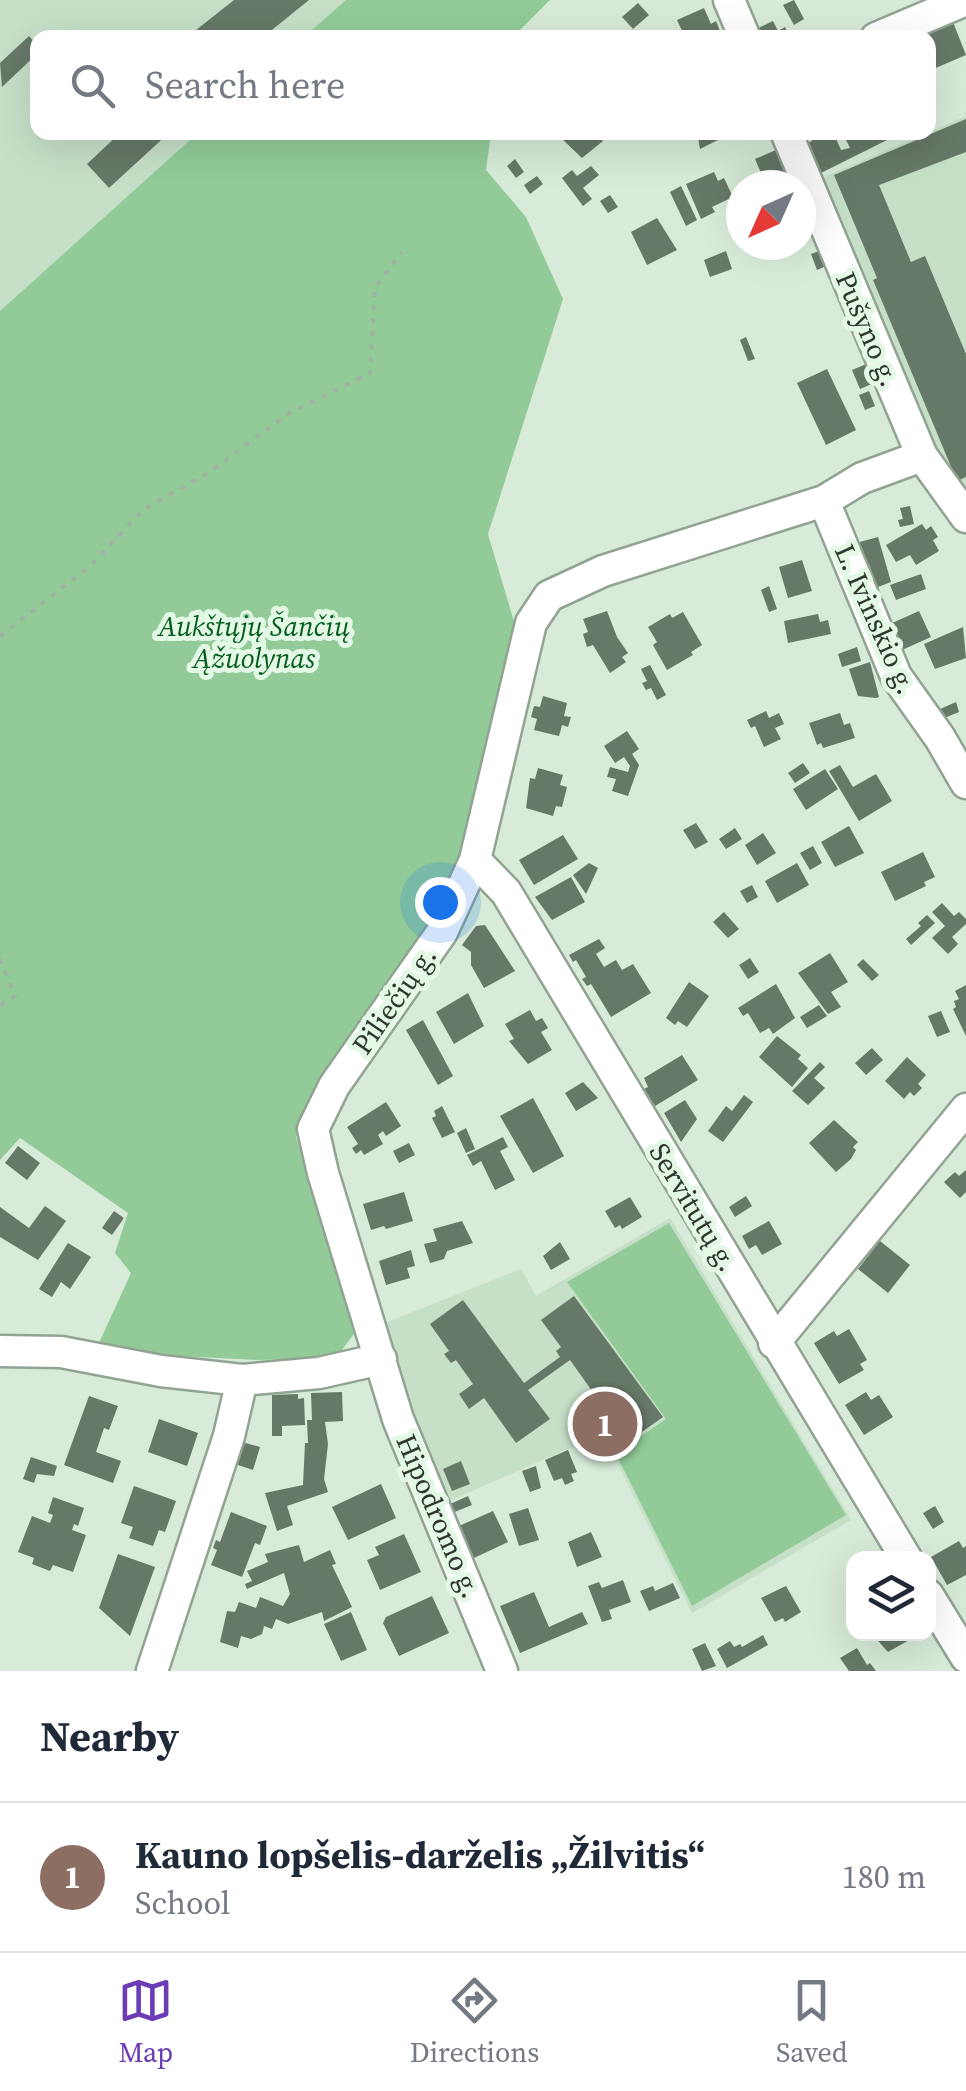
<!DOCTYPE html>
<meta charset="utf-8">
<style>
body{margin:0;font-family:"Source Serif 4",serif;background:#f2f2f3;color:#1f2937}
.controls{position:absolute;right:30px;bottom:30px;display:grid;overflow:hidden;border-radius:20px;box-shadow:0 10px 40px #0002}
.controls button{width:90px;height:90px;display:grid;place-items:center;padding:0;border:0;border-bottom:2px solid #e0e1e3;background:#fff;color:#1f2937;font:50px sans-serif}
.compass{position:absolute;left:726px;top:170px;width:90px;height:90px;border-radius:50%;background:#fff;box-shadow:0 10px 40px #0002;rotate:225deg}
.you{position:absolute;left:440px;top:902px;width:35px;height:35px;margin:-25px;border:8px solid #fff;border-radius:50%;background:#1a73e8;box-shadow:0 0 0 15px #1a73e833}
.badge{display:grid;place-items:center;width:65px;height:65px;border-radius:50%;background:#6b3cb4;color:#fff;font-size:32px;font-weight:700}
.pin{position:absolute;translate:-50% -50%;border:5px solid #fff;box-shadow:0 2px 10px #0006}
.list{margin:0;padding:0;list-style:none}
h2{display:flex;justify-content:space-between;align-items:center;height:130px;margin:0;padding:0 40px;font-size:42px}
h2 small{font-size:32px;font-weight:400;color:#747a83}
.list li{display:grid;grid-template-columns:65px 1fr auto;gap:30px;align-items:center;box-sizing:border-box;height:150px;padding:0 40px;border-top:2px solid #e0e1e3}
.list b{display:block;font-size:38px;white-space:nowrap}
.list p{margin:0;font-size:32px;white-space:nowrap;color:#747a83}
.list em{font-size:32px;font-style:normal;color:#747a83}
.icon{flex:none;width:55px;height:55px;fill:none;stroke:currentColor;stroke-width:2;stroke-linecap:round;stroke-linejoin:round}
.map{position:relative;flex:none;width:966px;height:1671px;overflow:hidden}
.search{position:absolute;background:#fff;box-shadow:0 10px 40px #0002;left:30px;right:30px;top:30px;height:110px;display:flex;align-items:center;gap:25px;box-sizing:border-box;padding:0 35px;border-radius:20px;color:#747a83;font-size:38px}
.sheet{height:280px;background:#fff}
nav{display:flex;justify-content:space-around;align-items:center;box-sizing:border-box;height:140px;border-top:2px solid #e0e1e3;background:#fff;font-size:28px;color:#747a83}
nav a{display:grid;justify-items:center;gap:5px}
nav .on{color:#6b3cb4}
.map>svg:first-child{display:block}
.built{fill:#c6e0c8}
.green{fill:#92cb98}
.building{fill:#667867}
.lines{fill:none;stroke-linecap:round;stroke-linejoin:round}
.minor-casing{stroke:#91a492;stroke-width:35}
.path{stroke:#a1b2a2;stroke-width:4;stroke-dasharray:5 8;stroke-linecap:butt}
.minor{stroke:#fff;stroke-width:30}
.labels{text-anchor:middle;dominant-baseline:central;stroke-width:10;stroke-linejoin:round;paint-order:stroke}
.street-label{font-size:28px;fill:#2f3730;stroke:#e4f9e5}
.park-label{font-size:28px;font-style:italic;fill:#055d1f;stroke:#e4f9e5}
</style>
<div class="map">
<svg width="966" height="1671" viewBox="0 0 966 1671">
<rect width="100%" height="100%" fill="#d7ebd8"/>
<path class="built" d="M0,0h346l-42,37 -266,1v94l161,1 -199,178z
M966,116v387l-25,-32 -124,-291z
M670,1218l181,302 -159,93 -80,-161 -15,-9 -25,4 -125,55 -36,-97 -26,-82 136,-54 15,27z"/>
<path class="green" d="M346,0h204l-37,37h-209z
M199,132l292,1 -5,37 40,47 37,82 -75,235 30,101 -52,217 -33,71 -116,172 -21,42 63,190 -23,31 -79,2 -136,-7 -22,-10 32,-70 -16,-20 13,-40 -108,-75 -20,22v-849z
M669,1223l177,292 -154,91 -76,-152 50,-35 -99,-137z"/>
<path class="building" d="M234,0h75l-47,38h-68l-3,-4z
M794,0l10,19 -10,6 -11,-20z
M638,3l11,12 -16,14 -11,-12z
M704,8l7,16 5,-3 4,10 -4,2 2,5h-39l-1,-3 5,-2 -6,-13z
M951,17l15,38 -35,15 -2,-32h-12l-2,-6z
M773,21l5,10 7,-4 5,11h-30l-4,-9z
M29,36l9,10v7l-36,34 -2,-24z
M966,119v33l-87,33 32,77 14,-6 41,98v123l-9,4 -84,-201 4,-2 -43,-103z
M121,132h49l-61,56 -22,-24z
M562,132h34l7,9 -21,17 -21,-20 4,-2z
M697,132h37l-34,17z
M808,132h25l8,18 9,-2 -8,-16h21l3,8 20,-8 3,7 -78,39 -10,-32 11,-5z
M776,150l12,26 -16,7 -5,-12 -6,2 -6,-14z
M515,159l9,13 -8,6 -9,-12z
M591,166l8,9 -16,13 9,11 -9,7 -21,-28 10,-8 5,6z
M714,172l4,9 6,-3 9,19 -21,10 3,5 -14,7 -15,-35z
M537,176l6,8 -13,10 -6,-9z
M681,186l16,34 -11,6 -16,-34z
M610,195l8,12 -10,6 -8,-12z
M657,218l20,32 -30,15 -16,-33z
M726,251l6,18 -22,8 -6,-17z
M819,251l7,15 -9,4 -6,-16z
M746,337l9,22 -7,2 -8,-21z
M869,363l5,20 -14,6 -8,-19z
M827,369l29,61 -30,15 -29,-62z
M869,391l6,15 -10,4 -6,-15z
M910,506l4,18 -14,3 -2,-7 5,-1 -3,-11z
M922,524l4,6 5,-4 7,11 -5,3 6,11 -23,14 -6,-10 -14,7 -10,-17z
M878,537l13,45 -13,5 -8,-11 3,-1 -4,-11 -7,3 -10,-23z
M802,560l10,31 -24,7 -9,-31z
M921,574l5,15 -30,11 -6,-15z
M769,586l8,23 -8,3 -8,-22z
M607,611l10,26 11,16 -6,4 4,5 -16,11 -17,-28 -6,2 -4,-13 5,-2 -5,-13z
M919,611l12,26 -29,13 -12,-26z
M683,612l19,33 -11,7 2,3 -26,15 -14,-25 4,-3 -9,-15 22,-13 2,4z
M818,614l2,8 8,-2 3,14 -43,9 -4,-22z
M963,627l3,31 -31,11 -11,-25z
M857,647l4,14 -19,6 -4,-13z
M870,662l9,35 -3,1 -18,-2 -9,-27z
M650,665l16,30 -9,5 -6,-12 -5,2 -4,-7 5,-2 -6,-12z
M543,696l24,7 -3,13 7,1 -3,10 -6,-2 -3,11 -25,-6 3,-11 -6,-2 3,-11 6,1z
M956,702l3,10 -17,7 -4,-9z
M766,711l3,7 10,-5 5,11 -9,4 6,11 -17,8 -9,-21 -4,2 -4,-8z
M840,713l4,12 6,-2 5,15 -32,10 -2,-5 -4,2 -8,-22z
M627,731l12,18 -7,5 7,11 -11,31 -16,-5 4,-12 -9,-2 3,-10 18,5 2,-6 -6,-9 -9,6 -11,-17z
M803,763l7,10 -15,10 -7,-10z
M840,765l13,22 23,-13 16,27 -33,20 -30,-50z
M538,768l25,7 -3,10 7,2 -5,20 -6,-1 -3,10 -27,-8 4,-30 5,1z
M825,769l13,20 -32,21 -13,-21z
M696,823l12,19 -13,7 -12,-19z
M849,826l15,27 -29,14 -14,-25z
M735,828l7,11 -16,10 -7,-10z
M763,833l13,20 -19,12 -12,-20z
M563,835l15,24 -44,26 -15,-25z
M813,846l9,17 -12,7 -10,-17z
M923,852l12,25 -11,5 2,4 -31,15 -14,-29z
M589,863l9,5 -12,26 -13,-19z
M797,863l12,22 -32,18 -12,-22z
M571,877l14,25 -33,18 -17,-23z
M752,885l6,12 -11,6 -7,-12z
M942,903l12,13 5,-4 7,7v5l-14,13 6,7 -10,10 -16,-16 13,-12 -13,-14z
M724,912l15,17 -11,9 -15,-16z
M927,915l8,8 -24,22 -5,-6 15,-13 -3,-3z
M485,925l30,46 -31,17 -13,-23v-13l-9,-7 14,-19z
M599,939l6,9 -9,6 8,13 12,-7 6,10 11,-6 18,29 -40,24 -20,-33 -4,2 -5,-7 4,-2 -10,-17 -3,2 -4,-7z
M830,953l18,29 -17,10 10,15 -13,7 -30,-41z
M750,958l9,14 -11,7 -9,-14z
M863,959l16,16 -7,6 -15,-16z
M689,982l20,14 -22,31 -9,-6 -3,4 -9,-7z
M776,984l19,34 -22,16 -4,-6 -9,5 -12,-20 -5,3 -5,-8z
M966,985v51l-13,-27 3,-2 -2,-6 5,-2 -4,-8z
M468,993l16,33 -30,18 -18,-32z
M819,1005l8,11 -20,12 -7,-11z
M530,1010l6,11 6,-3 6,10 -7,4 11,18 -24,14 -19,-23 5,-2 -9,-15z
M941,1011l9,21 -13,5 -9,-21z
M423,1020l30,56 -15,9 -32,-55z
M777,1036l24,19 -3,4 10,9 -16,19 -33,-30z
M872,1048l11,12 -17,15 -11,-12z
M682,1055l16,25 -43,26 -11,-17 4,-2 -4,-9z
M907,1057l19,18 -8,9 4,4 -8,8 -4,-4 -6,7 -19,-18z
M820,1062l5,5 -11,11 11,10 -17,17 -16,-14z
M583,1082l15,16 -22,13 -11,-18z
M744,1095l9,7 -30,40 -15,-11 18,-25 6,5z
M533,1098l31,58 -31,17 -33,-57z
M685,1100l12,19 -16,23 -17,-29z
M386,1102l15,24 -15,10 -3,-5 -5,4 5,9 -19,11 -3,-5 -5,4 -4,-6 6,-4 -11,-17z
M442,1106l13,26 -13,6 -10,-20 4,-2 -2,-5z
M834,1120l24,22 -5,5 3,3 -5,9 -15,13 -27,-29z
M466,1128l9,21 -9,4 -9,-20z
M503,1137l5,10 -8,4 15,29 -20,10 -14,-29 -8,5 -6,-11z
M409,1143l6,12 -16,8 -6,-12z
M18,1146l22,17 -13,17 -22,-17z
M966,1170v22l-6,6 -16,-16 11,-10 4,4z
M404,1192l9,29 -27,8 -2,-3 -13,4 -8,-26z
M746,1196l6,10 -17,11 -6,-10z
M630,1197l12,20 -20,12 -2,-4 -5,3 -10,-17z
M45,1206l21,15 -28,39 -38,-23v-30l29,21z
M114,1211l10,7 -12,17 -10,-7z
M462,1221l11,22 -26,8 -3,8 -14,4 -6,-19 13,-3 -4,-12z
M769,1221l13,23 -20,11 -6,-10 -7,4 -7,-13z
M880,1241l30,24 -22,28 -30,-24z
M560,1242l10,17 -19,11 -8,-14z
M68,1243l23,14 -21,32 -9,-7 -9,15 -13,-8z
M411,1250l4,16 -8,2 3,10 -24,7 -7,-24z
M574,1296l89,121 -34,24 -20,-27 -3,3 -7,-10 3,-2 -32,-45 -42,30 22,29 -34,24 -32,-45 -15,11 -10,-15 14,-10 -17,-24 -5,3 -7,-9 5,-3 -19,-27 33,-24 61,83 36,-26 -4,-6 5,-4 -20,-27z
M849,1329l18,31 -7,4 4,6 -25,14 -25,-41 20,-12 3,5z
M342,1392l1,29 -18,1 3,22 -4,35 4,13 -41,14 6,19 -16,6 -12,-38 38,-8 2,-42h3l-1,-23h5l-1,-27z
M866,1392l5,8 8,-5 14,22 -29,18 -19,-30z
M298,1394v5l6,-1 1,27 -23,1v10h-10v-41z
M89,1396l29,10 -9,24 -5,-2 -8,24 25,9 -8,22 -49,-18z
M159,1419l39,14 -11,33 -39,-14z
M242,1442l18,5 -7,23 -18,-6z
M568,1450l9,22 -6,2 3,7 -9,4 -3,-7 -8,3 -9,-21z
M31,1457l26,9 -3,10 -17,-2 -3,9 -11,-4z
M461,1461l9,23 -18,7 -9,-22z
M536,1466l5,22 -11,4 -8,-21z
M381,1484l15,34 -48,22 -16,-33z
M134,1486l42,15 -11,31 -6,-2 -6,16 -24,-8 4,-11 -12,-4z
M468,1496l4,9 -20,8 -4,-8z
M53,1497l31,11 -6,18 -4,-2 -2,6 14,5 -13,37 -20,-7 -3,6 -18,-7 2,-6 -16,-6 14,-36 18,7 3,-8 -5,-2z
M935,1506l9,16 -11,7 -10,-16z
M528,1508l11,32 -20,6 -10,-32z
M493,1511l15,31 -34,16 -15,-32z
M231,1512l36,14 -7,19 -5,-2 -13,34 -31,-12 6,-15 -4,-2 3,-8 4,2z
M591,1532l11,25 -25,10 -9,-25z
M404,1534l17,38 -41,18 -13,-30 12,-5 -4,-8z
M959,1541l4,7 3,-2v29l-19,10 -16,-28z
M299,1545l5,17 26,-12 6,14 -4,1 20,42 -28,14 -2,-9 -34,12 -12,-5 -4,10 -8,-3 -2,8 -11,5 -10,-3 -3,12 -18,-6 7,-31 8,1 4,-10 17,6 4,-11 23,9 7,-12 -6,-21 -37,16 -2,-5 7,-3 -5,-10 21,-9 -3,-8z
M118,1554l37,13 -25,69 -31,-28z
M623,1580l8,22 -22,8 3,9 -10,3 -14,-36 11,-4 3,6z
M673,1583l7,15 -31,13 -9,-20 13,-5 2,5z
M786,1586l15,26 -16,10 -2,-4 -8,4 -14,-24z
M534,1592l15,35 33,-15 6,12 -68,29 -20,-47z
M432,1596l17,37 -50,23 -16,-33 3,-6z
M351,1612l16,38 -26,11 -17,-37z
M872,1634h36l3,5 -23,13z
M763,1635l5,10 -41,23 -10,-19 13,-8 4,6 6,-3 2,3z
M705,1643l11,23 -14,5 -10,-22z
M857,1648l10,17 3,-2 6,8h-27l-9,-13z"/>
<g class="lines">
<g class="minor-casing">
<path id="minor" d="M729,0l16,38
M876,38l90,-38
M786,132l136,324 44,61
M824,501l72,175 44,62 26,45
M475,860l31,32 400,666
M774,1343l192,-234
M0,1351l61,1 100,19 81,9 77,-7 62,-14
M928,1595l38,62
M152,1671l77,-235 13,-56
M502,1671l-104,-252 -75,-246 -10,-44 21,-43 108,-154 33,-72 56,-237 18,-27 54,-25 221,-70 38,-23 60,-22"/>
</g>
<path class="path" d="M0,636l90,-70 54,-57 64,-36 80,-59 82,-41 5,-86 27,-35
M0,959l15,37 -15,9"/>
<use href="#minor" class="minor"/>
</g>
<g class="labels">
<g class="street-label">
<text transform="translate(868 329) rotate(67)">Pušyno g.</text>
<text transform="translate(876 619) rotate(66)">L. Ivinskio g.</text>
<text transform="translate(394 1000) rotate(-55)">Piliečių g.</text>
<text transform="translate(694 1207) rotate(59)">Servitutų g.</text>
<text transform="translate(439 1516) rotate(67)">Hipodromo g.</text>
</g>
<g class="park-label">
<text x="254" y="626">Aukštųjų Šančių<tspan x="254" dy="32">Ąžuolynas</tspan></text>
</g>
</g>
</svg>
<div class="controls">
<button><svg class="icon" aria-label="layers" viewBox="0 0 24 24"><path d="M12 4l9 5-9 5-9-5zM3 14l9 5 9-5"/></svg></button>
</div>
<svg class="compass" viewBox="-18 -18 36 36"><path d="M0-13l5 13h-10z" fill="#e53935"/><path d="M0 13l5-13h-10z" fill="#747a83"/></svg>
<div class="you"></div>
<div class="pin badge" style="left:605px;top:1424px;background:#8d6e63">1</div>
<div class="search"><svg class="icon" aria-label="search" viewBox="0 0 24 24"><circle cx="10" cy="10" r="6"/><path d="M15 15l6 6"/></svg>Search here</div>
</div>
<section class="sheet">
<h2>Nearby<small></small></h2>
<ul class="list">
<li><span class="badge" style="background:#8d6e63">1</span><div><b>Kauno lopšelis-darželis „Žilvitis“</b><p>School</p></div><em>180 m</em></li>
</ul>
</section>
<nav>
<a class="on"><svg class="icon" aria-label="map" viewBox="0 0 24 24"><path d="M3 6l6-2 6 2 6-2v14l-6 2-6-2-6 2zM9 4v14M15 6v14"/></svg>Map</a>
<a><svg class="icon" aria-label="directions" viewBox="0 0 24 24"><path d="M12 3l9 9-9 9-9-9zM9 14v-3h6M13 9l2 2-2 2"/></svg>Directions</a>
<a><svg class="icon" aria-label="saved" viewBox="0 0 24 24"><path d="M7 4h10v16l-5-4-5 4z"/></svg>Saved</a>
</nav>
